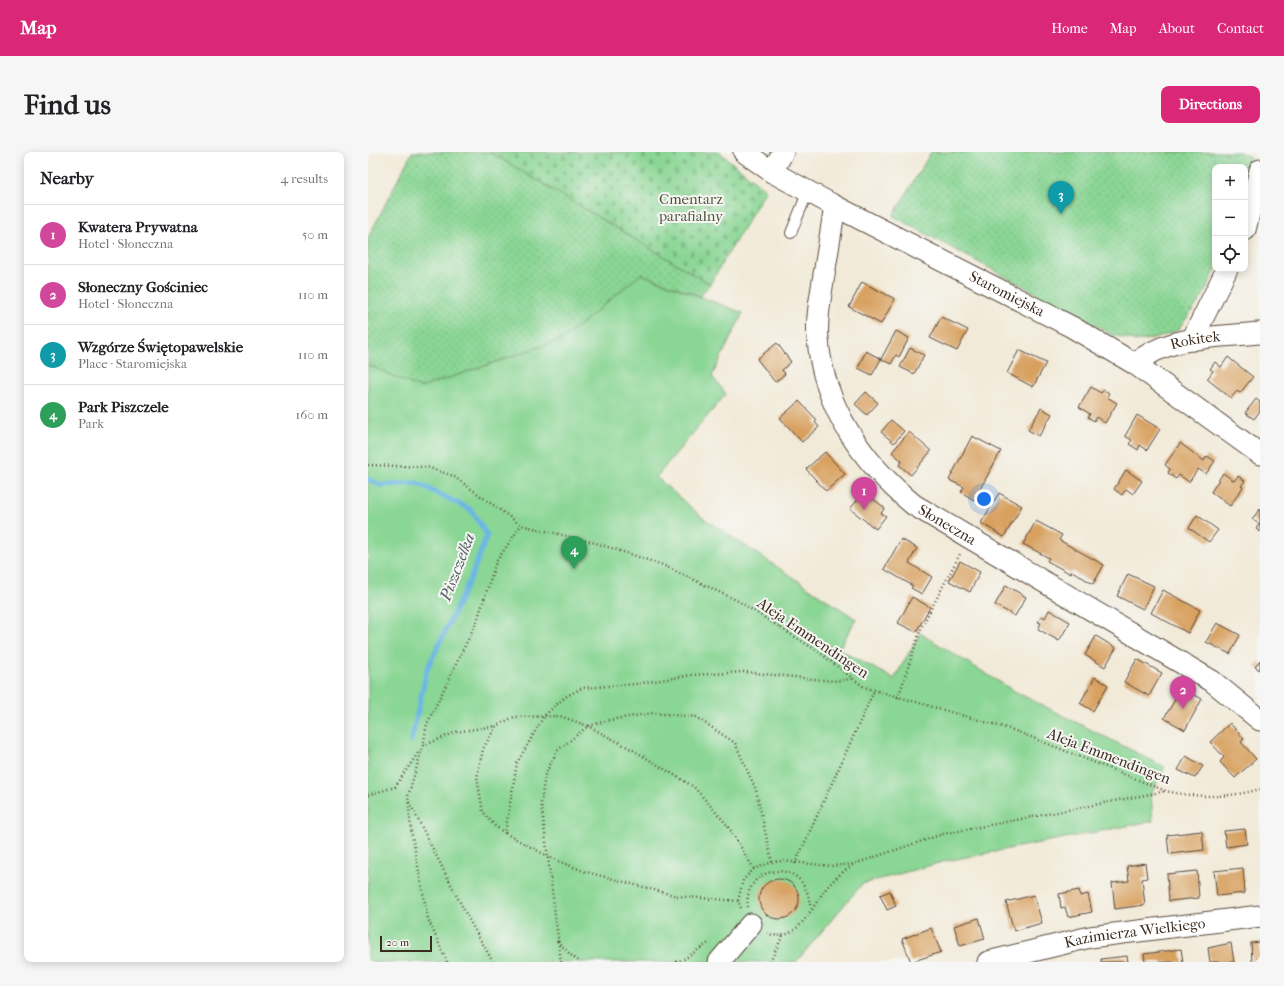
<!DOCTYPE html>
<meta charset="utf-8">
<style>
body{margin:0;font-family:"IM FELL French Canon",serif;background:#f6f6f6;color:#202124}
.controls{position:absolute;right:12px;top:12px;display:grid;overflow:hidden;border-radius:8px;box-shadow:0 2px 10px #0003}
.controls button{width:36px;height:36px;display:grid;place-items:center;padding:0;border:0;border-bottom:1px solid #e0e0e0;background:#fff;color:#202124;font:20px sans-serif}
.scale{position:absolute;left:12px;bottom:10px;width:52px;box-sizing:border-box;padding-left:4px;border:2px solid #3b2a1e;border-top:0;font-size:11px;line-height:14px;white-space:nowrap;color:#3b2a1e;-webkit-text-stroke:3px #f6f6f2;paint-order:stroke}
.you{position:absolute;left:616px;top:347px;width:14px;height:14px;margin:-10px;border:3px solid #fff;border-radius:50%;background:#1a73e8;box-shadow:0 0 0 6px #1a73e833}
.badge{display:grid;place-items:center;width:26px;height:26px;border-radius:50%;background:#db2777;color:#fff;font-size:13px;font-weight:700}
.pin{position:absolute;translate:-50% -33px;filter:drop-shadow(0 1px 2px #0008)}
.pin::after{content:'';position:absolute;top:21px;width:14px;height:12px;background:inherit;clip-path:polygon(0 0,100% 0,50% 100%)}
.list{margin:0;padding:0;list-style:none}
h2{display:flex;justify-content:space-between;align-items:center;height:52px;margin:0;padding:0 16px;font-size:17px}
h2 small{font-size:13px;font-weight:400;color:#757577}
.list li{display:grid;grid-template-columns:26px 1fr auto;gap:12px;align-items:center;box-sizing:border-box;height:60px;padding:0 16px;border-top:1px solid #e0e0e0}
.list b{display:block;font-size:15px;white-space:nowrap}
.list p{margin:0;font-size:13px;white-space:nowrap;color:#757577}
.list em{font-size:13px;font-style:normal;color:#757577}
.icon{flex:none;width:22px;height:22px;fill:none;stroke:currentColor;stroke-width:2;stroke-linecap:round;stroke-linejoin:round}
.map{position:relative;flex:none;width:892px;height:810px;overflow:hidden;border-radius:8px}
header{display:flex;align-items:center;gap:24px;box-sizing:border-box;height:56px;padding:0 20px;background:#db2777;color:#fff}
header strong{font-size:19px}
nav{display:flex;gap:22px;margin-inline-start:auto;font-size:14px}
.intro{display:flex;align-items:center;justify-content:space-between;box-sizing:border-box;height:96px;padding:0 24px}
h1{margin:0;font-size:28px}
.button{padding:10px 18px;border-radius:8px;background:#db2777;color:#fff;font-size:14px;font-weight:700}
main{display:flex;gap:24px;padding:0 24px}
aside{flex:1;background:#fff;border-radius:8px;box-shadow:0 2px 10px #0003}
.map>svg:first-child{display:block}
.grass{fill:url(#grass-dots);stroke:#628059}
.cemetery{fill:url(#cemetery-stones);stroke:#628059}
.park{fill:#8ad694;stroke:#628059}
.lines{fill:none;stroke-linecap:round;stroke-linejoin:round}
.stream{stroke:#6ab7e4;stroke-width:5}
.building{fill:#d8a160}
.lane-casing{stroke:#56473a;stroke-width:12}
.street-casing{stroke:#56473a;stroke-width:23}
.path{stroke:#56473a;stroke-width:2.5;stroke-dasharray:1 3;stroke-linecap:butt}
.lane{stroke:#fff;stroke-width:10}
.street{stroke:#fff;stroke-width:21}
.labels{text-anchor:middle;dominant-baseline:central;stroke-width:4;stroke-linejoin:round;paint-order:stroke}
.park-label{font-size:15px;fill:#4f553c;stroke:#f6f6f2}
.street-label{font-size:15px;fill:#3b2a1e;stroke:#f6f6f2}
.water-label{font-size:16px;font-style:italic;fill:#4b5b63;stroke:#f6f6f2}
</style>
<header>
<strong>Map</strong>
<nav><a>Home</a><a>Map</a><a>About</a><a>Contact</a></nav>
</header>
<div class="intro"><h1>Find us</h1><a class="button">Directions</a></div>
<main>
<aside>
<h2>Nearby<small>4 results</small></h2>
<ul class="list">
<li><span class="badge" style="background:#d1479c">1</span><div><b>Kwatera Prywatna</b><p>Hotel · Słoneczna</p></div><em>50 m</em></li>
<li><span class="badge" style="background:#d1479c">2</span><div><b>Słoneczny Gościniec</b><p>Hotel · Słoneczna</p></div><em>110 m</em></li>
<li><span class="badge" style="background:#0f9aa8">3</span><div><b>Wzgórze Świętopawelskie</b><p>Place · Staromiejska</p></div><em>110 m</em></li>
<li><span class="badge" style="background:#2e9e5b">4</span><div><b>Park Piszczele</b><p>Park</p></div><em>160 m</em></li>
</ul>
</aside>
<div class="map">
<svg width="892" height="810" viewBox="0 0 892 810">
<defs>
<pattern id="grass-dots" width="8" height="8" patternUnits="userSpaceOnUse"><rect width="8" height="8" fill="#8ad694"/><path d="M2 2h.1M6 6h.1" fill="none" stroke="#78b87f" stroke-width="1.8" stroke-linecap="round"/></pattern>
<pattern id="cemetery-stones" width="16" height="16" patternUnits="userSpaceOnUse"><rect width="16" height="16" fill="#8ad694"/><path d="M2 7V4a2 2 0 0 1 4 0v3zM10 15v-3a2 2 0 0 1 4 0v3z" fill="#78b87f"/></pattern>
</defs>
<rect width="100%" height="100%" fill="#f6f6f2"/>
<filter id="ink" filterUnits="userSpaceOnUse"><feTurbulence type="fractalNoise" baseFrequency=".025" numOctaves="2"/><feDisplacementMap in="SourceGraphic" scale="8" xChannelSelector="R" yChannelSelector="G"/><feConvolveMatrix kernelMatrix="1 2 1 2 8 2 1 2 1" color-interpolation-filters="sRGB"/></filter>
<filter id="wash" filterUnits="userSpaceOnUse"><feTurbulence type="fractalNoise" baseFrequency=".012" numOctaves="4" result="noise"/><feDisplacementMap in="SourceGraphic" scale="16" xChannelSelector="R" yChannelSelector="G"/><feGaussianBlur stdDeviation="0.9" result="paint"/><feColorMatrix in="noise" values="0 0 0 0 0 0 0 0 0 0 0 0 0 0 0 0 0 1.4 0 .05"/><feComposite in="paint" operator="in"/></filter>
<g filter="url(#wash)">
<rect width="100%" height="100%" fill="#f2ead8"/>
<path class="grass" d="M44,0h78l220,132 -10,12 -59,-22 -78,65 -143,49 -52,-23v-127z
M563,0h308l12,6 -6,29v-20h-30l1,102 -13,27 -25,34 -20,8 -21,3 -24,-6 -220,-119z"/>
<path class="cemetery" d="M122,0h229l47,38 -56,94z"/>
<path class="park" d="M273,122l102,39 -31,63 14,18 -70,83 47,41 153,101 -17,30 55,30 26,-46 94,58 151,76 -14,27 2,27 -207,40 -84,23 -66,78h-428v-597l52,23 143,-49z"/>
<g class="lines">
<path class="stream" d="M0,327l12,6 37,-2 54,27 16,25 -16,42 -44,92 -16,72"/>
</g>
<g id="blocks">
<path class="building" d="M494,130l33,17 -14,25 -32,-17z
M573,165l27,13 -11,21 -27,-13z
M528,179l13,7 -10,19 -3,-2 -5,9 -10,-5 -9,16 -14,-7 8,-17 15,8z
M409,191l14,19 -9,8 3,4 -10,8 -18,-23z
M542,196l14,7 -10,19 -14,-7z
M651,198l27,13 -13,24 -26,-14z
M860,205l25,20 -13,16 -3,-2 -6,7 -24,-19 6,-8 -3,-2 5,-7 6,5z
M723,235l10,6 3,-3 5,3 -2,4 10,6 -12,20 -9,-6 -2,4 -6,-4 2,-3 -11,-7z
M498,240l12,11 -11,12 -12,-11z
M888,247l4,3v9l-6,8 -9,-6z
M431,249l18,19 -2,2 4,5 -17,15 -22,-24z
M673,256l11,6 -13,22 -11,-6z
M769,263l23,14 -13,21 -7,-5 -2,5 -9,-6 3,-4 -7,-4z
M523,268l13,11 -10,12 -13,-11z
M541,280l22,19 -20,24 -12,-10 3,-4 -10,-9z
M604,284l29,15 -27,49 -13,-8 3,-5 -15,-7z
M812,291l24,18 3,-5 8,5 -9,13 -8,-5 -9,13 -10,-7 -3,4 -8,-6 2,-4 -5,-4z
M457,300l20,22 -19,17 -20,-22z
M758,318l16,11 -9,13 -7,-5 -4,6 -8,-6z
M855,321l11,8 4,-5 7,5 -4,5 2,1 -13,19 -19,-14z
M496,340l21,16 -4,5 5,3 -10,13 -26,-20z
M631,341l23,13 -18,31 -23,-14z
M892,357v23l-4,-3 3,-5 -7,-5z
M829,363l21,15 -9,12 -20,-14z
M668,369l26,14 -3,5 45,25 -11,19 -21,-13 -1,3 -24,-13 2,-3 -26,-14z
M533,387l16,9 -8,15 23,14 -10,17 -11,-6 2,-2 -29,-17z
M592,409l20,11 -10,20 -21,-11z
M760,422l26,12 -11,23 -26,-13z
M638,433l20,12 -11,19 -20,-11z
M795,438l37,20 -12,23 -37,-20z
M544,445l18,10 -14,25 -18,-9z
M681,458l21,12 -11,19 -21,-12 3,-6 -3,-1 4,-6 3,2z
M849,471l23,12 -10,19 -24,-12z
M728,484l20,12 -11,19 -20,-12z
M769,507l25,14 -13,23 -25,-14z
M892,508v10l-5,-3z
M727,525l13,8 -15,26 -13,-8z
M814,536l20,11 -17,31 -21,-12z
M862,571l14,16 -3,3 15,17 -21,19 -15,-16 4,-5 -14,-15z
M818,604l17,10 -8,12 -17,-8z
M877,677l2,15 -21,3 -2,-16z
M834,679l2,19 -35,4 -2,-19z
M777,711l2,15 -5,1 3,26 -30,4 -3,-26 17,-2 -2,-15z
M875,716l2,25 -28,3 -3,-25z
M829,719l2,27 -30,3 -2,-27z
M391 747a20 20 0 1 1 40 0a20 20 0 1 1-40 0Z
M711,738l1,6 8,-2 4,18 -24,5 -3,-10 -4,1 -2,-14z
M522,739l6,15 -9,4 -7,-15z
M666,743l8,28 -28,8 -8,-29z
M611,766l6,21 -25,7 -6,-20z
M563,776l10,24 -30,10 -9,-23z
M892,790v20h-8l-1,-19z
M863,791l3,19h-24l-2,-14z
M813,797l2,13h-38l-1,-8z
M759,804l1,6h-27v-3z"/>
</g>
</g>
<g filter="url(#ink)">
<use href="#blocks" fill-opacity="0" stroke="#56473a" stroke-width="1"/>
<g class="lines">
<g class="lane-casing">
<path id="lane" d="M423,81l17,-42"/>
</g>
<g class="street-casing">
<g id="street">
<path id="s1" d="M376,0l28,20 63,34 237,121 63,37 125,90"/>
<path d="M404,20l11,-20"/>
<path id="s2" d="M467,54c-4,25 -8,50 -12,75 -3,19 -7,39 -5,58 5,68 45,124 96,166l298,176 48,39"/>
<path d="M877,78l15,-60"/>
<path d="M824,188l35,-71"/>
<path id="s3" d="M767,212c33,-29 83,-27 125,-31"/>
<path d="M351,810l32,-38"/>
<path id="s4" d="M620,810l102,-25 170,-21"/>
</g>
</g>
<path class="path" d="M0,313l59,2 26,9 68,49 75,18 67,22 75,36 81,51 45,35 149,43 153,61c32,7 63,7 94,-2
M530,546l23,-70 39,-74
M55,594l33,-14 39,-6
M0,643l27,-8 25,-37
M41,650l59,116 25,44
M137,681l-10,-7 -12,-14 -6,-35 6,-28 13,-23 18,-9 46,-1 28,10 45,24 61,37 34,39 26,43
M427,712l79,-173
M370,749l-61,-5 -94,-25 -34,-14 -44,-24 12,-70 27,-47 21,-19 17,-9 53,-4 57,-9 53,-3 88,9 19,-2
M380,755c-6,-37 45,-50 58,-17 3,5 3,12 5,18
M373,756l-3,-7 5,-21 11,-11 18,-7 11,-1 48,5 23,-2 89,-30 223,-43
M399,781c32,14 46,-32 63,-49 7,-8 16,-14 24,-20
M189,789l17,17 7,4
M79,810l-19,-43 -17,-89 -3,-34 15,-50 4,-22 50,-103 19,-59 25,-37
M193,810l-20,-160 4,-27 12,-24 31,-25 21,-6 44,-7 43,4 39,26 21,47 16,72
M308,810l8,-3 26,-17
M402,810l13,-27"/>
<use href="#lane" class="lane"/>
<use href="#street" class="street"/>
</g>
</g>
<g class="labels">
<g class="park-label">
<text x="323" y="47">Cmentarz<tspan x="323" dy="17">parafialny</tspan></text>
</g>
<g class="street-label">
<text stroke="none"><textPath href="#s1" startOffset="299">Staromiejska</textPath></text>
<text stroke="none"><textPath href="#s3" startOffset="66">Rokitek</textPath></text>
<text stroke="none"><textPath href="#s2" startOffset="370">Słoneczna</textPath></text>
<text transform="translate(445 486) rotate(34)">Aleja Emmendingen</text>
<text transform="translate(741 604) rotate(21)">Aleja Emmendingen</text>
<text stroke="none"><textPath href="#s4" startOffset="150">Kazimierza Wielkiego</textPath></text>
</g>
<g class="water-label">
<text transform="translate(89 415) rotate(-69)">Piszczelka</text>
</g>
</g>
</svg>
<div class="controls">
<button>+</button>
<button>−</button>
<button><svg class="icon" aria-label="locate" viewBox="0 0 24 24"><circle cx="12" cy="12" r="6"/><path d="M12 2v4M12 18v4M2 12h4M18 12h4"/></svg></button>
</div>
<div class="scale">20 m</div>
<div class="you"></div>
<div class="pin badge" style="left:496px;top:358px;background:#d1479c">1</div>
<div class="pin badge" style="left:815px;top:557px;background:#d1479c">2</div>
<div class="pin badge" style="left:693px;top:62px;background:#0f9aa8">3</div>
<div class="pin badge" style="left:206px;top:417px;background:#2e9e5b">4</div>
</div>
</main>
